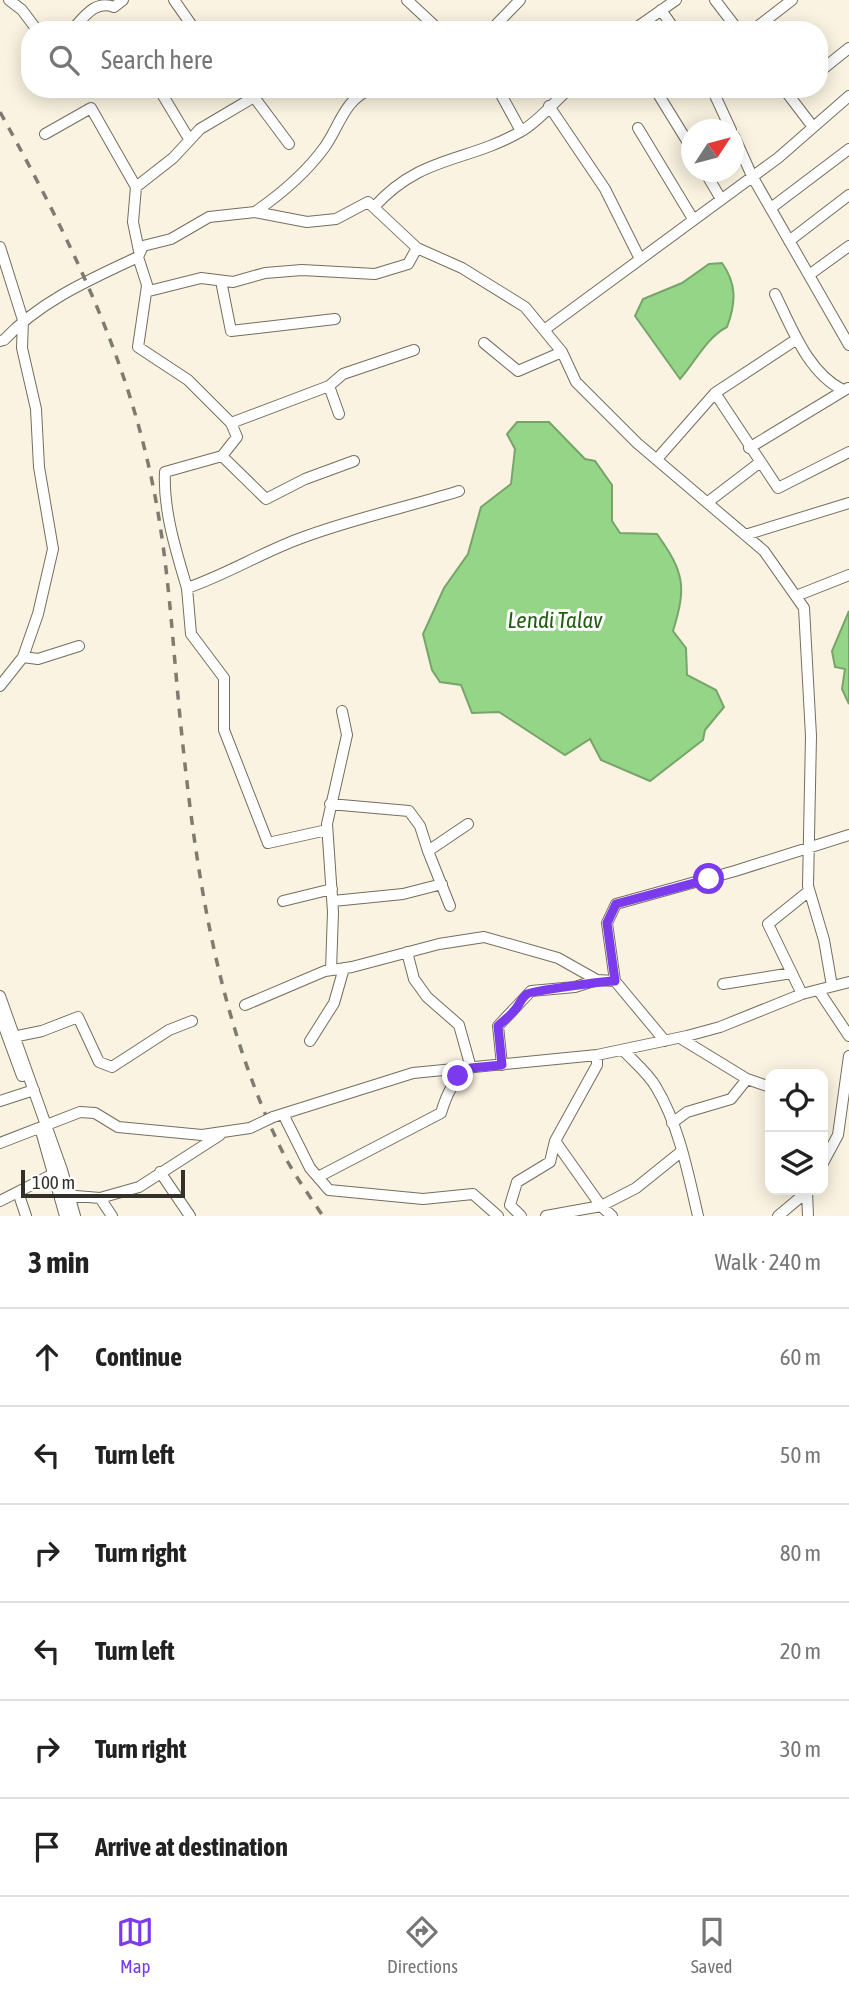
<!DOCTYPE html>
<meta charset="utf-8">
<style>
body{margin:0;font-family:"Asap Condensed",sans-serif;background:#f2f2f2;color:#222}
.controls{position:absolute;right:21px;bottom:21px;display:grid;overflow:hidden;border-radius:14px;box-shadow:0 4px 18px #0003}
.controls button{width:63px;height:63px;display:grid;place-items:center;padding:0;border:0;border-bottom:2px solid #e0e0e0;background:#fff;color:#222;font:35px sans-serif}
.compass{position:absolute;left:681px;top:119px;width:63px;height:63px;border-radius:50%;background:#fff;box-shadow:0 4px 18px #0003;rotate:54deg}
.scale{position:absolute;left:21px;bottom:18px;width:164px;box-sizing:border-box;padding-left:7px;border:4px solid #323029;border-top:0;font-size:19px;line-height:24px;white-space:nowrap;color:#323029;-webkit-text-stroke:5px #fff;paint-order:stroke}
.stop{position:absolute;width:21px;height:21px;margin:-16px;border:5px solid #7c3aed;border-radius:50%;background:#fff}
.stop.end{background:#7c3aed;border-color:#fff;box-shadow:0 2px 7px #0008}
.list{margin:0;padding:0;list-style:none}
h2{display:flex;justify-content:space-between;align-items:center;height:91px;margin:0;padding:0 28px;font-size:30px}
h2 small{font-size:23px;font-weight:400;color:#767676}
.list li{display:grid;grid-template-columns:46px 1fr auto;gap:21px;align-items:center;box-sizing:border-box;height:98px;padding:0 28px;border-top:2px solid #e0e0e0}
.list b{display:block;font-size:26px;white-space:nowrap}
.list em{font-size:23px;font-style:normal;color:#767676}
.icon{flex:none;width:38px;height:38px;fill:none;stroke:currentColor;stroke-width:2;stroke-linecap:round;stroke-linejoin:round}
.map{position:relative;flex:none;width:849px;height:1216px;overflow:hidden}
.search{position:absolute;background:#fff;box-shadow:0 4px 18px #0003;left:21px;right:21px;top:21px;height:77px;display:flex;align-items:center;gap:18px;box-sizing:border-box;padding:0 24px;border-radius:28px;color:#767676;font-size:26px}
.sheet{height:679px;background:#fff}
nav{display:flex;justify-content:space-around;align-items:center;box-sizing:border-box;height:98px;border-top:2px solid #e0e0e0;background:#fff;font-size:19px;color:#767676}
nav a{display:grid;justify-items:center;gap:4px}
nav .on{color:#7c3aed}
.map>svg:first-child{display:block}
.water{fill:#95d587;stroke:#77a46b;stroke-width:2}
.lines{fill:none;stroke-linecap:round;stroke-linejoin:round}
.minor-casing{stroke:#746e5e;stroke-width:12}
.minor{stroke:#fff;stroke-width:10}
.rail{stroke:#7f7b70;stroke-width:3.5;stroke-dasharray:9 9;stroke-linecap:butt}
.minor-bridge-casing{stroke:#746e5e;stroke-width:12;stroke-linecap:butt}
.minor-bridge{stroke:#fff;stroke-width:10}
.route{stroke:#7c3aed;stroke-width:9}
.labels{text-anchor:middle;dominant-baseline:central;stroke-width:6;stroke-linejoin:round;paint-order:stroke}
.water-label{font-size:23px;font-style:italic;fill:#225f12;stroke:#fff}
</style>
<div class="map">
<svg width="849" height="1216" viewBox="0 0 849 1216">
<rect width="100%" height="100%" fill="#faf3e1"/>
<path class="water" d="M722,263c15,21 14,40 5,64 -20,10 -32,35 -47,52l-45,-63 8,-17 39,-16 27,-19z
M517,422h32l36,37 10,2 17,24v36l8,12 37,1c27,38 30,52 16,97l13,17 1,27 29,15 8,17 -19,23 -2,10 -53,41 -49,-21 -11,-21 -25,16 -66,-43 -27,1 -11,-28 -21,-3 -8,-12 -9,-36 21,-46 24,-34 13,-47 30,-23 4,-35 -8,-15z
M849,611v93l-7,-15 3,-20 -10,-2 -3,-16z"/>
<g class="lines">
<g class="minor-casing">
<path id="minor" d="M9,0l13,10 15,20
M174,0l21,30
M407,0l32,30
M715,0l23,30
M661,10l14,20
M72,30c13,-14 23,-30 42,-23l9,-7
M491,30l29,-30
M633,30l43,-30
M753,30l39,-30
M819,72l30,-24
M159,89l30,50
M248,89l41,55
M498,89l23,42
M655,89l37,60
M712,89l19,41
M784,89l29,38
M549,106l56,83 35,70
M638,128l55,91
M45,134l46,-26 45,79
M734,136l18,40 97,169
M705,172l16,27
M374,207c47,-52 91,-44 146,-75 18,-10 33,-29 49,-43
M771,208l78,-59
M255,212c26,-18 50,-38 69,-64 15,-20 20,-49 47,-59
M789,241l60,-46
M0,247l23,73 -1,28 14,61 3,58 14,82 -15,65 -15,43 -23,29
M139,251l-6,-29 3,-35 37,-29 27,-29 54,-32
M138,257l11,34 52,-13 32,4 32,-9 37,-3 73,4 33,-10 9,-16
M809,275l40,-29
M221,281l10,50 104,-12
M147,286l-9,61 50,33 43,43 98,-37 14,-12 71,-24
M775,294c17,34 33,79 68,96
M544,330l234,-172 71,-62
M0,341l4,-1c36,-39 87,-61 134,-83l5,-11 28,-7 38,-22 46,-5 52,10 29,-3 32,-17 49,46 45,20 63,39 37,45 14,30 61,61 127,108 40,57 7,128 -3,150 16,54 8,46
M484,343l34,28 44,-19
M329,386l10,28
M715,393l82,-54
M231,423l6,14 -15,19 -57,16c-2,38 11,79 22,116 41,-14 77,-37 117,-51 51,-19 104,-30 155,-46
M749,448l99,-60
M222,456l44,43 39,-20 49,-18
M657,459l58,-66 63,95 71,-36
M708,502l51,-39
M745,535l104,-32
M187,588l4,46 33,44v52l44,113 59,-13
M796,596l53,-21
M23,657l15,2 41,-13
M330,804l79,7 11,15 8,25
M283,901l49,-12
M333,901l70,-7 39,-10
M450,906l-22,-55 40,-27
M331,970l2,-58 -6,-88 20,-89 -5,-24
M615,981l-8,-58 9,-19 119,-33 114,-36
M723,984l69,-11
M819,991l30,45
M802,994l-34,-70 41,-33
M0,996l62,174 13,46
M245,1005l80,-34 27,-4 87,-23 45,-7 74,21 39,22 18,1 50,60
M0,1016l22,60
M8,1038l34,-7 36,-14 21,45 13,5 57,-37 23,-9
M680,1038l67,41 23,8
M310,1041l24,-38 10,-35
M623,1050c11,12 25,23 33,37 23,38 32,86 42,129
M502,1065l-4,-39 33,-35 44,-4 22,-7
M0,1101l34,-11
M283,1114l27,54 19,22 94,9 50,-5 25,22
M273,1117l140,-44 184,-18 90,-19 33,-9 82,-33 47,-12
M672,1123l15,-11 44,-13 16,-20
M41,1131l24,85
M555,1141l46,65 11,10
M0,1143l80,-31 15,1 23,14 84,8 48,-7
M823,1163l15,-28 11,-79
M160,1172l30,44
M318,1177l123,-64c6,-20 12,-33 30,-45l-12,-43 -32,-28 -13,-18 -7,-27
M18,1192l8,24
M807,1192l1,24
M64,1195l36,3 39,-11 81,-52
M100,1198l12,18
M0,1201l57,-29
M521,1216l-11,-11 7,-23 33,-20 5,-21 42,-76v-10
M546,1216l55,-10 35,-18 46,-37
M778,1216l31,-26"/>
</g>
<use href="#minor" class="minor"/>
<path class="rail" d="M0,112c63,114 122,231 150,360 19,84 22,170 31,255 15,148 37,295 104,430 11,20 25,40 38,59"/>
<g class="minor-bridge-casing">
<path id="minor-bridge" d="M250,1128l23,-11"/>
</g>
<use href="#minor-bridge" class="minor-bridge"/>
</g>
<g class="lines">
<path class="route" d="M458,1076l13,-8 31,-3 -4,-39c5,-5 11,-9 16,-15 5,-5 7,-13 13,-17 4,-3 79,-13 88,-13l-8,-58 9,-19 93,-25"/>
</g>
<g class="labels">
<g class="water-label">
<text x="555" y="620">Lendi Talav</text>
</g>
</g>
</svg>
<div class="controls">
<button><svg class="icon" aria-label="locate" viewBox="0 0 24 24"><circle cx="12" cy="12" r="6"/><path d="M12 2v4M12 18v4M2 12h4M18 12h4"/></svg></button>
<button><svg class="icon" aria-label="layers" viewBox="0 0 24 24"><path d="M12 4l9 5-9 5-9-5zM3 14l9 5 9-5"/></svg></button>
</div>
<svg class="compass" viewBox="-18 -18 36 36"><path d="M0-13l5 13h-10z" fill="#e53935"/><path d="M0 13l5-13h-10z" fill="#767676"/></svg>
<div class="scale">100 m</div>
<div class="stop" style="left:709px;top:879px"></div>
<div class="stop end" style="left:458px;top:1076px"></div>
<div class="search"><svg class="icon" aria-label="search" viewBox="0 0 24 24"><circle cx="10" cy="10" r="6"/><path d="M15 15l6 6"/></svg>Search here</div>
</div>
<section class="sheet">
<h2>3 min<small>Walk · 240 m</small></h2>
<ul class="list">
<li><svg class="icon" aria-label="ahead" viewBox="0 0 24 24"><path d="M12 20V5M6 11l6-6 6 6"/></svg><div><b>Continue</b></div><em>60 m</em></li>
<li><svg class="icon" aria-label="left" viewBox="0 0 24 24"><path d="M17 20v-9H6M10 6l-5 5 5 5"/></svg><div><b>Turn left</b></div><em>50 m</em></li>
<li><svg class="icon" aria-label="right" viewBox="0 0 24 24"><path d="M7 20v-9h11M14 6l5 5-5 5"/></svg><div><b>Turn right</b></div><em>80 m</em></li>
<li><svg class="icon" aria-label="left" viewBox="0 0 24 24"><path d="M17 20v-9H6M10 6l-5 5 5 5"/></svg><div><b>Turn left</b></div><em>20 m</em></li>
<li><svg class="icon" aria-label="right" viewBox="0 0 24 24"><path d="M7 20v-9h11M14 6l5 5-5 5"/></svg><div><b>Turn right</b></div><em>30 m</em></li>
<li><svg class="icon" aria-label="arrive" viewBox="0 0 24 24"><path d="M6 21V4h12l-3 4 3 4H6"/></svg><div><b>Arrive at destination</b></div></li>
</ul>
</section>
<nav>
<a class="on"><svg class="icon" aria-label="map" viewBox="0 0 24 24"><path d="M3 6l6-2 6 2 6-2v14l-6 2-6-2-6 2zM9 4v14M15 6v14"/></svg>Map</a>
<a><svg class="icon" aria-label="directions" viewBox="0 0 24 24"><path d="M12 3l9 9-9 9-9-9zM9 14v-3h6M13 9l2 2-2 2"/></svg>Directions</a>
<a><svg class="icon" aria-label="saved" viewBox="0 0 24 24"><path d="M7 4h10v16l-5-4-5 4z"/></svg>Saved</a>
</nav>
